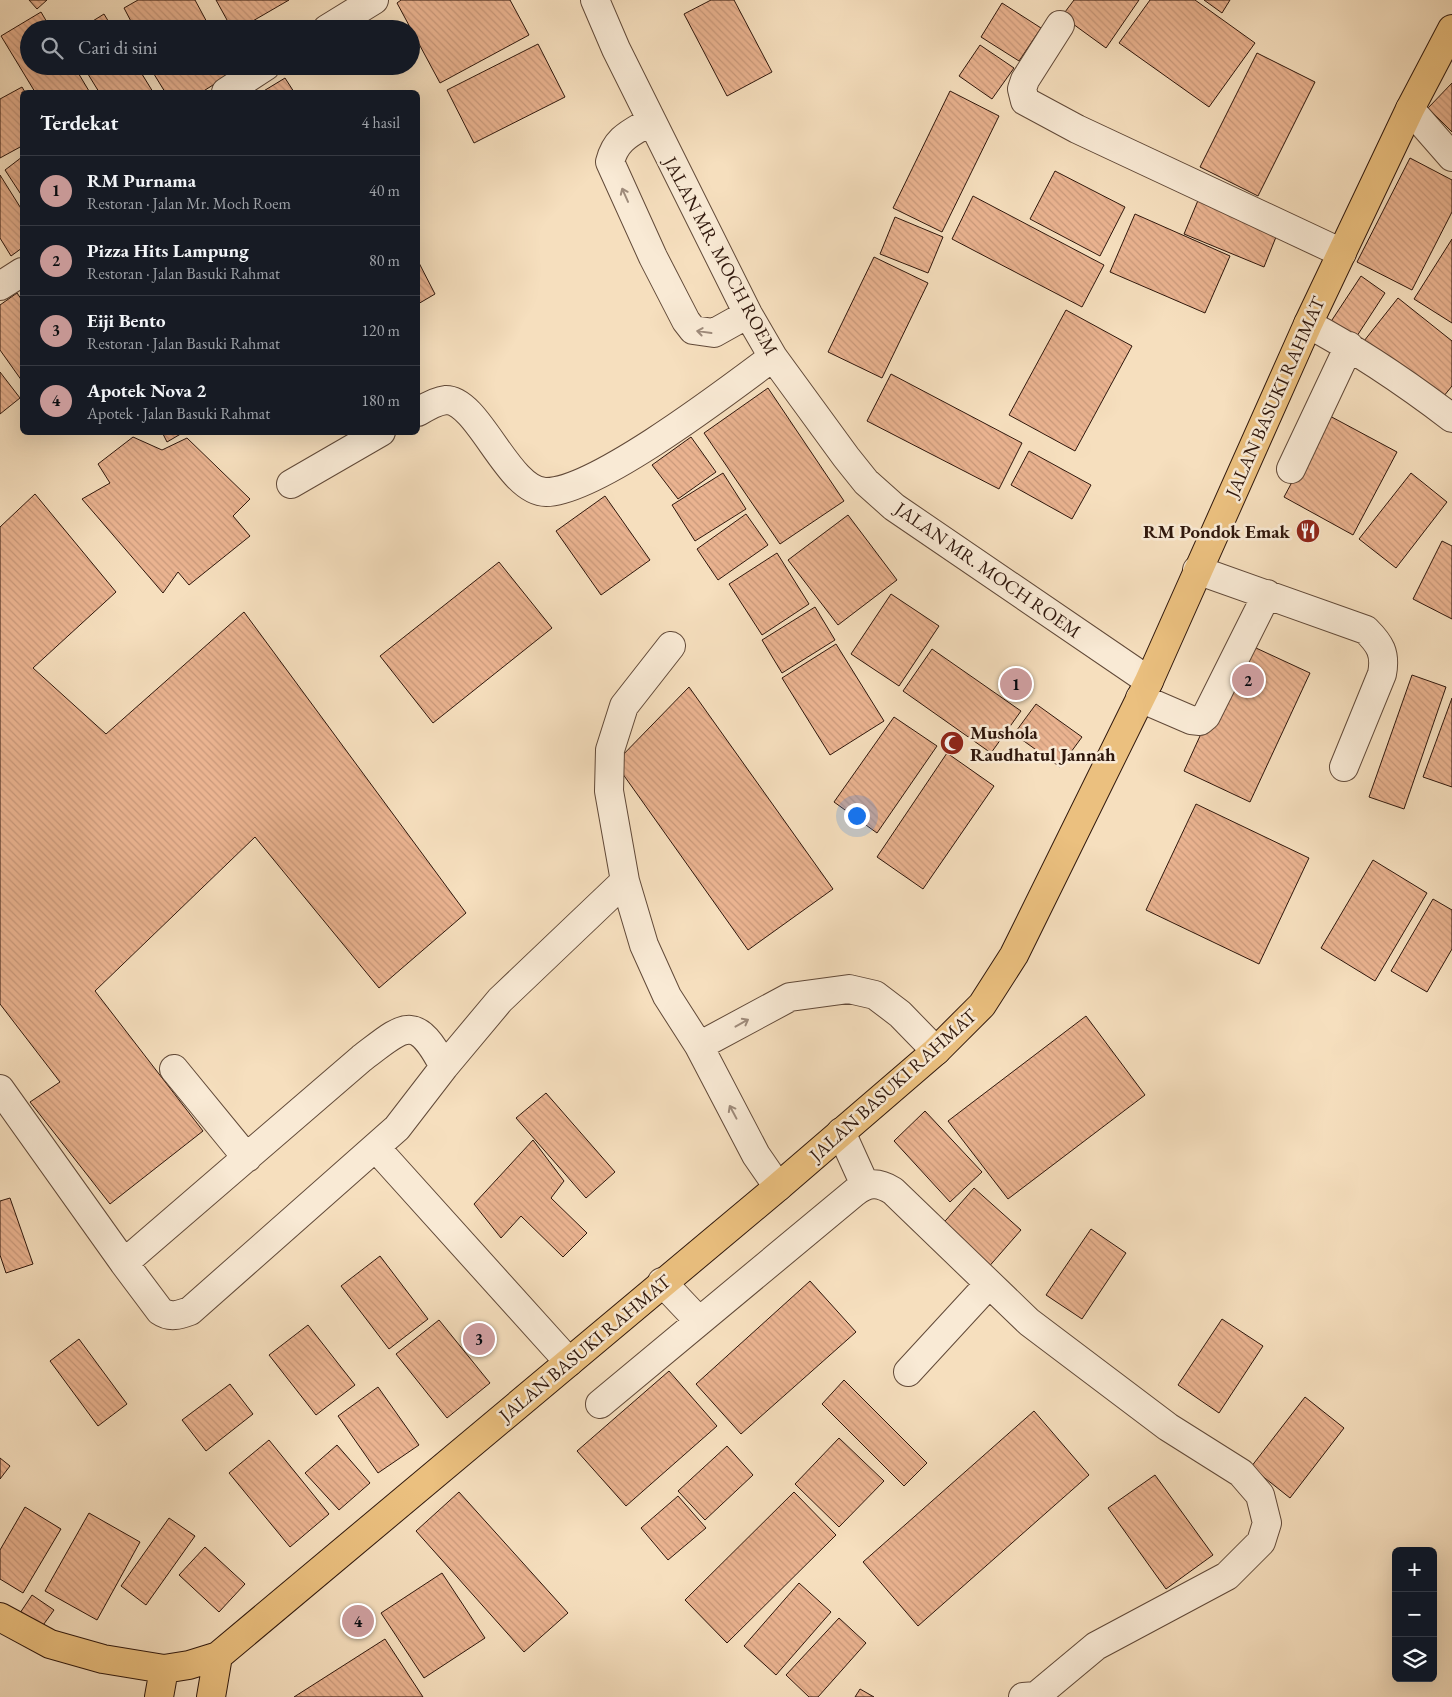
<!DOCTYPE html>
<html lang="id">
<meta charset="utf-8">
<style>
body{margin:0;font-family:"EB Garamond",serif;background:#242831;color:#f1f3f6}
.controls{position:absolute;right:15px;bottom:15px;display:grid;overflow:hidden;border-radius:8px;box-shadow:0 5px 20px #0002}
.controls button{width:45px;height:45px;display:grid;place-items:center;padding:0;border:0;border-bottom:1px solid #363941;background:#171b24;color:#f1f3f6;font:25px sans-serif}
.you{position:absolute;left:856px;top:815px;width:18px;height:18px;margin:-12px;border:4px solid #fff;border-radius:50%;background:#1a73e8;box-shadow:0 0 0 8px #1a73e833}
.badge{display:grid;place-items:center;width:32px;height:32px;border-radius:50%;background:#c59692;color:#111;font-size:16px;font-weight:700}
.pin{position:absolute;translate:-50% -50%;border:2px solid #fff;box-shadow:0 1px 5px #0006}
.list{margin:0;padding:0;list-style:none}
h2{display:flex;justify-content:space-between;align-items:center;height:65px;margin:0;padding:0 20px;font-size:21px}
h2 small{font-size:16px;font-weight:400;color:#9ea1a6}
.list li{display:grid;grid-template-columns:32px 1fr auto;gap:15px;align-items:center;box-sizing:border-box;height:70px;padding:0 20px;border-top:1px solid #363941}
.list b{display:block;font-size:19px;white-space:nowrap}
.list p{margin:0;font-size:16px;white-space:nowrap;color:#9ea1a6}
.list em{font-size:16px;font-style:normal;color:#9ea1a6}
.icon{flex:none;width:28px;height:28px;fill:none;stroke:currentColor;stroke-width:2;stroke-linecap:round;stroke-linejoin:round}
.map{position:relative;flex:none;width:1452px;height:1697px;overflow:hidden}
.search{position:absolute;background:#171b24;box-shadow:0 5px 20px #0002;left:20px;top:20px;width:400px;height:55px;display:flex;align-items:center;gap:12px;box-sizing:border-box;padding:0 18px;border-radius:28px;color:#9ea1a6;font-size:19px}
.panel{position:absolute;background:#171b24;box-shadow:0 5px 20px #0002;left:20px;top:90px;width:400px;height:345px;border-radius:8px}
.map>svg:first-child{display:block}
.building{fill:url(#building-back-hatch);stroke:#2f170c}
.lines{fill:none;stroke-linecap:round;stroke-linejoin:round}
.minor-casing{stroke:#614938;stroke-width:30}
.major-casing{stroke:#2f170c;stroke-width:30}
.minor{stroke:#f9ead5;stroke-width:28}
.major{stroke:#ebc07f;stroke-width:28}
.oneway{stroke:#9e8b7b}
.labels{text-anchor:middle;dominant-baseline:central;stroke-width:5;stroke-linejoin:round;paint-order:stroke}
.street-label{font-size:19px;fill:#2f170c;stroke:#f9ead5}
.poi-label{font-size:19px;font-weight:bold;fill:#2f170c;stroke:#f9ead5;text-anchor:end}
</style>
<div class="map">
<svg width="1452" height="1697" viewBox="0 0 1452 1697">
<defs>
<pattern id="building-back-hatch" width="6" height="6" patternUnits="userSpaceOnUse" patternTransform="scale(1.25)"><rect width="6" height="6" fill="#eab390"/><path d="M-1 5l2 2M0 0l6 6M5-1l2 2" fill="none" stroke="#c9997b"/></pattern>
</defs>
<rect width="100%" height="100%" fill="#f6dfbe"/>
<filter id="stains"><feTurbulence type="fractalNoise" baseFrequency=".004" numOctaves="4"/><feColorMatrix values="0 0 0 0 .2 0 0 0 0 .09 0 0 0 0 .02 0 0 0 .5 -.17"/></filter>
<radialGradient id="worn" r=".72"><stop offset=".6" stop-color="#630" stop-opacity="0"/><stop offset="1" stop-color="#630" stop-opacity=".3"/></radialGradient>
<path class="building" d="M29,0h18l-10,9z
M138,0h57l14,26 -5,3h-69l-11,-21z
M216,0h73l-50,29h-7z
M401,0h109l19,35 -89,48 -43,-80z
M711,0h23l38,72 -45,24 -43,-82z
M1074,0h65l-33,48 -44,-32z
M1150,0h45l60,43 -46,64 -90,-64z
M1204,0h26l-8,13z
M1002,3l39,25 -22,33 -38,-24z
M41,12l10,17h-22v37h45l15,25 -3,1h-51l-34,-56z
M104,14l9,15h-33z
M538,44l27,53 -91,46 -27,-53z
M980,45l34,23 -22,31 -33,-23z
M1257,53l58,29 -57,114 -58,-29z
M83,66h54l16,26h-54z
M149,66h79l4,7 -30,19h-37z
M285,78l9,14h-32z
M1452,83v49l-24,-24z
M22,87l3,5h-3v54l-22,12v-59z
M950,91l49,25 -57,116 -49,-24z
M22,157v39l-17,-26z
M1410,158l42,22v32l-40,78 -55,-28z
M1055,171l70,36 -25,49 -70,-37z
M0,175l22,35v38l-11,8 -11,-18z
M973,196l131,69 -22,42 -130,-68z
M1199,198l79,34 -14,35 -80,-33z
M1135,214l95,42 -25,57 -95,-41z
M895,217l48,20 -15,36 -48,-19z
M1452,239v84l-38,-24z
M874,257l54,26 -46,95 -54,-26z
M418,261l17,33 -17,10z
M1361,276l24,17 -30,46 -25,-16z
M17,293l5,7v81l-22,-31v-45z
M1398,298l54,43v45l-13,16 -75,-61z
M1066,310l66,36 -57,105 -66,-36z
M0,372l20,26 -20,16z
M891,374l131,69 -23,46 -132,-68z
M768,388l76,113 -64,43 -76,-111z
M1328,415l69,37 -44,83 -69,-38z
M162,432h22l-17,10z
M133,437l29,13 25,-12 63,61 -17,17 17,20 -61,49 -11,-13 -15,21 -81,-94 28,-16 -12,-19z
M691,437l25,35 -38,27 -26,-34z
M1029,451l62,34 -19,34 -61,-34z
M723,473l23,36 -51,32 -23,-36z
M1411,473l36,29 -51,66 -37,-29z
M35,494l81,98 -83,76 73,66 138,-122 222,301 -87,75 -124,-151 -160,154 108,140 -93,73 -80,-102 30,-20 -60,-78v-477z
M605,496l45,64 -49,35 -45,-64z
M746,514l22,31 -50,35 -21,-31z
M848,515l49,65 -59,45 -50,-65z
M1442,541l10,5v73l-39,-20z
M777,553l32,51 -47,31 -33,-51z
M499,562l53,66 -119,95 -53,-67z
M891,594l48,32 -40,60 -48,-32z
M815,607l20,33 -53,33 -20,-33z
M1243,642l67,31 -60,129 -66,-31z
M836,644l48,77 -54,34 -48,-77z
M932,649l89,62 -30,42 -88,-62z
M1412,675l34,12 -42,122 -35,-12z
M689,687l144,202 -85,61 -133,-187z
M1452,698v89l-29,-10z
M1036,704l46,33 -22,30 -46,-33z
M894,717l43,29 -60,87 -43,-31z
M947,753l47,33 -71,103 -46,-32z
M1196,804l113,54 -50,106 -113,-54z
M1373,860l54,33 -52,88 -54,-33z
M1433,899l19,11v39l-25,43 -36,-21z
M1086,1016l59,79 -137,104 -60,-78z
M546,1093l69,79 -29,26 -70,-80z
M925,1111l57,61 -32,30 -56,-61z
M533,1140l31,41 -13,17 36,35 -24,24 -42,-41 -20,22 -27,-34z
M974,1188l47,42 -35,40 -47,-42z
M10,1198l23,66 -27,9 -6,-18v-54z
M1091,1229l35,24 -44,66 -36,-24z
M380,1256l48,63 -39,30 -48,-63z
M810,1281l46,51 -115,102 -45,-50z
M1222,1319l41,27 -44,67 -41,-28z
M439,1320l51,63 -43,35 -51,-64z
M308,1325l47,60 -39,30 -47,-60z
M79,1339l48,65 -29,22 -48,-65z
M669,1371l48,55 -91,80 -49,-55z
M844,1380l83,83 -23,23 -82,-82z
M230,1384l23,30 -47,37 -24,-31z
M378,1387l41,58 -41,28 -40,-57z
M1305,1397l39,31 -54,70 -39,-31z
M1034,1411l55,64 -171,151 -55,-64z
M839,1438l45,43 -45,46 -44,-43z
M269,1440l60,74 -39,33 -61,-74z
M337,1445l33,38 -31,27 -34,-37z
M727,1446l26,29 -48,45 -27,-29z
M0,1458l10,8 -10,13z
M1155,1475l58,80 -47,34 -58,-81z
M459,1492l109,121 -44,39 -108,-121z
M794,1492l42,43 -109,108 -42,-43z
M678,1496l28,32 -38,32 -27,-32z
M25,1507l36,22 -38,64 -23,-14v-29z
M89,1513l51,29 -43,78 -52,-29z
M169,1518l26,18 -49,69 -25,-19z
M205,1547l40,37 -26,28 -40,-37z
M442,1573l43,65 -61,40 -43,-65z
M799,1583l32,29 -55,63 -32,-29z
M32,1595l22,15 -13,18 -21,-15z
M839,1618l27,25 -48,54h-9l-23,-22z
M385,1639l38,58h-129z
M860,1689l14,8h-19z"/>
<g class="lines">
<g class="minor-casing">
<path id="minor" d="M595,0l21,49 132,265 25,43 73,100 20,25 28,25 255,174
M1060,25l-35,55 -3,9 3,12 52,28 265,124
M327,29l47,-29
M226,92l40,-26
M1410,109l42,48
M651,121c-20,12 -35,17 -41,41l43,95 33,64 7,9 21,3 34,-19
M0,286l22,-14
M1308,324c51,27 98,59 144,94
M418,412c8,-5 18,-11 28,-12 33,0 62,92 100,92 50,0 184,-103 227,-135
M1291,469l58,-123
M291,484l90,-52
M1197,570l169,60c14,14 20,23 16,44l-38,93
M671,646l-47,60 -14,44 -1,41 16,90 19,64 23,51 32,50 57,109 22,32
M1140,698l51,22 9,1 6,-5 61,-122
M699,1046l91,-49 59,-8 26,6 25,19 36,37
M174,1069l73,89
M0,1089l124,174 36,48c10,7 19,4 30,0l207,-183 47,-61 56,-67 125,-119
M841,1132l24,53
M376,1148l193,214
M124,1263l238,-205c41,-31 53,-47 82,9
M662,1282l37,39
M908,1372l81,-88
M600,1404l255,-212c14,-10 23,-10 38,-1l136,131 139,105 73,46 19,22 7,28 -6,19 -34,34 -131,70 -60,50 -13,1"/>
</g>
<g class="major-casing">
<path id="major" d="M0,1617l50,27 53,15 61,10 25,-4 29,-9 560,-469 158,-136 46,-46 32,-50 135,-274 159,-357 102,-215 42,-80
M159,1697l5,-28
M211,1697l7,-41"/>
</g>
<use href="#minor" class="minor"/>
<use href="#major" class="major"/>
</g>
<defs><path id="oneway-shaft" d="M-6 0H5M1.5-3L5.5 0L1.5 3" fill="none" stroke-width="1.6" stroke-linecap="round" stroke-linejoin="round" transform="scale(1.25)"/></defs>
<g class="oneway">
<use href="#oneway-shaft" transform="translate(625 195) rotate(-114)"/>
<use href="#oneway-shaft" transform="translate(704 332) rotate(-172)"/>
<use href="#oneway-shaft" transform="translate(742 1023) rotate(-29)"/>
<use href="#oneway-shaft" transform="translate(733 1112) rotate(-118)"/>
</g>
<defs>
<g id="restaurant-disc" transform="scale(1.25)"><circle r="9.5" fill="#8f2418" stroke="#f9ead5"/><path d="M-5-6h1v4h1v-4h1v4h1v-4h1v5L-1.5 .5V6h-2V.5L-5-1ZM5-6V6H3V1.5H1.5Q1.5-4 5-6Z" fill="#fff"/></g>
<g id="mosque-disc" transform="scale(1.25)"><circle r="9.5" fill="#8f2418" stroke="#f9ead5"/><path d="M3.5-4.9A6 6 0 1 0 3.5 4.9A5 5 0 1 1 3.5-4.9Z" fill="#fff"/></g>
</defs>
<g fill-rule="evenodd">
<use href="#restaurant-disc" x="1308" y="531"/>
<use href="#mosque-disc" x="952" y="743"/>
</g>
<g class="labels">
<g class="street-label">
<text transform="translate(721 256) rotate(62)">JALAN MR. MOCH ROEM</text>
<text transform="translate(1275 397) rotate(-66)">JALAN BASUKI RAHMAT</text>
<text transform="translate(988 570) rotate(35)">JALAN MR. MOCH ROEM</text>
<text transform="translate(893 1085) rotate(-42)">JALAN BASUKI RAHMAT</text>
<text transform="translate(585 1348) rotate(-40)">JALAN BASUKI RAHMAT</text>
</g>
<g class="poi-label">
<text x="1290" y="531">RM Pondok Emak</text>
<text x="970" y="732" text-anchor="start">Mushola<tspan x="970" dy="22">Raudhatul Jannah</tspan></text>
</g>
</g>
<rect width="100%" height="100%" filter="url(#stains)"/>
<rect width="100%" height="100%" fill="url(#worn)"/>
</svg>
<div class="controls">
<button>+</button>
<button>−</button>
<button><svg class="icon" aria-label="layers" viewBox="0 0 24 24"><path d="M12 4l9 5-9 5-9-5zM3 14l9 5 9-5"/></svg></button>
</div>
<div class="you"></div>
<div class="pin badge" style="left:1016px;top:684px">1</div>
<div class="pin badge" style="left:1248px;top:680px">2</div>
<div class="pin badge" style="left:479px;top:1339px">3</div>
<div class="pin badge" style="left:358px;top:1621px">4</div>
<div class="search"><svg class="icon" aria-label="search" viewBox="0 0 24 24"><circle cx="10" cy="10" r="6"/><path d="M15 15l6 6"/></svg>Cari di sini</div>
<section class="panel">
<h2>Terdekat<small>4 hasil</small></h2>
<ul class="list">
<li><span class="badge">1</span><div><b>RM Purnama</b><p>Restoran · Jalan Mr. Moch Roem</p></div><em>40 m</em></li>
<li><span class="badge">2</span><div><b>Pizza Hits Lampung</b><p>Restoran · Jalan Basuki Rahmat</p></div><em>80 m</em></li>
<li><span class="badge">3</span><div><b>Eiji Bento</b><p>Restoran · Jalan Basuki Rahmat</p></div><em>120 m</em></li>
<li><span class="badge">4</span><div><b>Apotek Nova 2</b><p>Apotek · Jalan Basuki Rahmat</p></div><em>180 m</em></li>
</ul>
</section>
</div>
